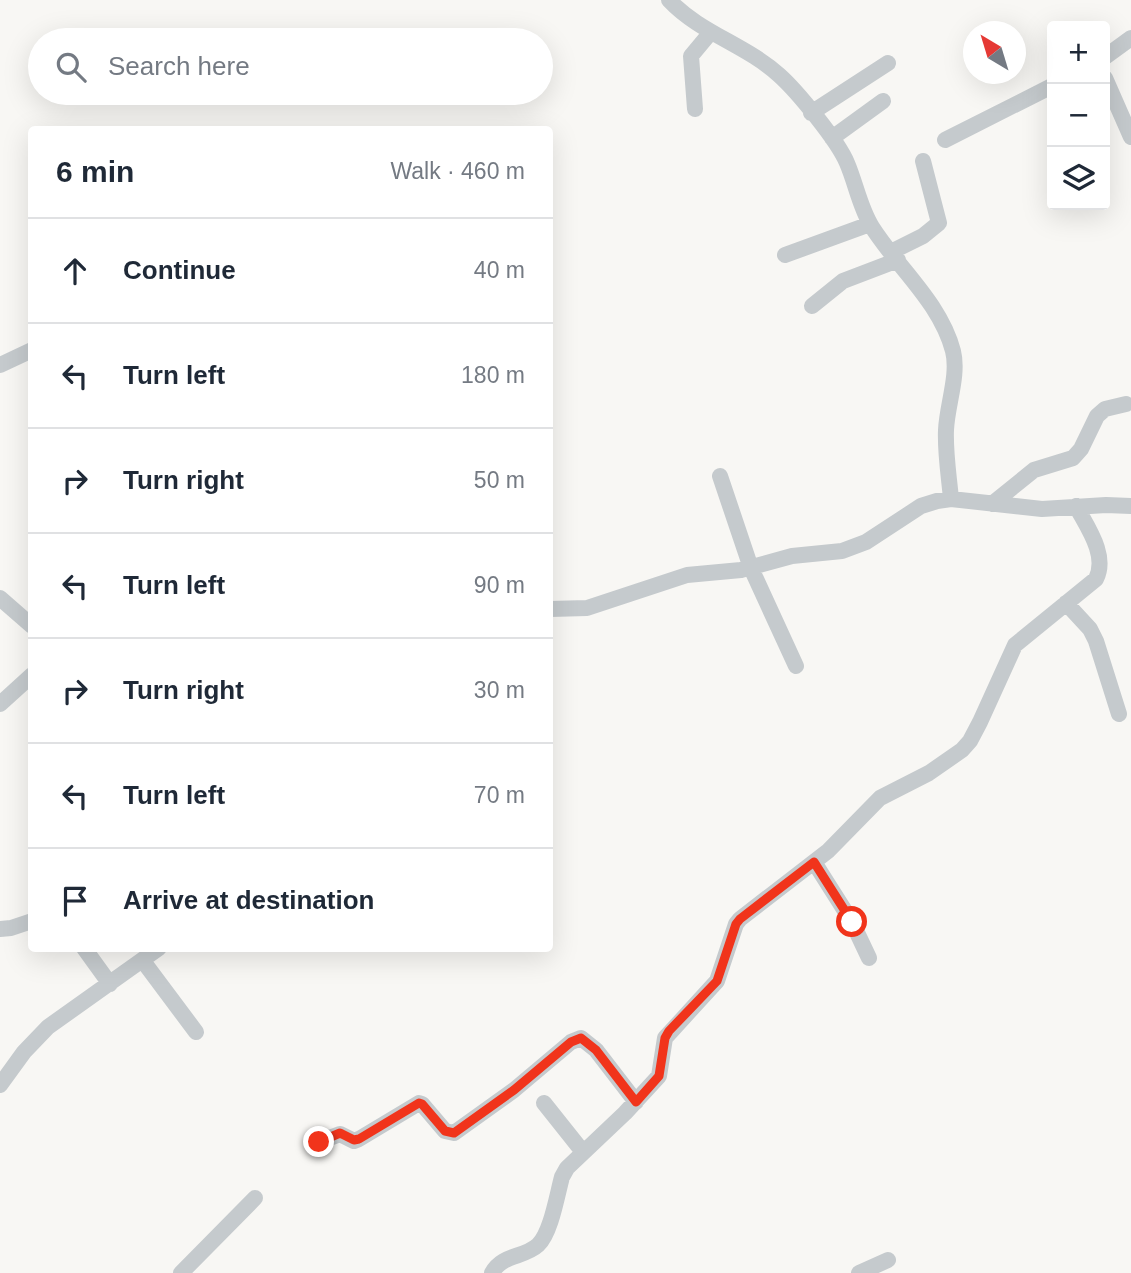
<!DOCTYPE html>
<meta charset="utf-8">
<style>
body{margin:0;font-family:Helvetica,sans-serif;background:#f2f2f3;color:#1f2937}
.controls{position:absolute;right:21px;top:21px;display:grid;overflow:hidden;border-radius:7px;box-shadow:0 7px 28px #0002}
.controls button{width:63px;height:63px;display:grid;place-items:center;padding:0;border:0;border-bottom:2px solid #e0e1e3;background:#fff;color:#1f2937;font:35px sans-serif}
.compass{position:absolute;left:963px;top:21px;width:63px;height:63px;border-radius:50%;background:#fff;box-shadow:0 7px 28px #0002;rotate:322deg}
.stop{position:absolute;width:21px;height:21px;margin:-16px;border:5px solid #f1341b;border-radius:50%;background:#fff}
.stop.end{background:#f1341b;border-color:#fff;box-shadow:0 2px 7px #0008}
.list{margin:0;padding:0;list-style:none}
h2{display:flex;justify-content:space-between;align-items:center;height:91px;margin:0;padding:0 28px;font-size:30px}
h2 small{font-size:23px;font-weight:400;color:#747a83}
.list li{display:grid;grid-template-columns:46px 1fr auto;gap:21px;align-items:center;box-sizing:border-box;height:105px;padding:0 28px;border-top:2px solid #e0e1e3}
.list b{display:block;font-size:26px;white-space:nowrap}
.list em{font-size:23px;font-style:normal;color:#747a83}
.icon{flex:none;width:38px;height:38px;fill:none;stroke:currentColor;stroke-width:2;stroke-linecap:round;stroke-linejoin:round}
.map{position:relative;flex:none;width:1131px;height:1273px;overflow:hidden}
.search{position:absolute;background:#fff;box-shadow:0 7px 28px #0002;left:28px;top:28px;width:525px;height:77px;display:flex;align-items:center;gap:18px;box-sizing:border-box;padding:0 24px;border-radius:38px;color:#747a83;font-size:26px}
.panel{position:absolute;background:#fff;box-shadow:0 7px 28px #0002;left:28px;top:126px;width:525px;height:826px;border-radius:7px}
.map>svg:first-child{display:block}
.lines{fill:none;stroke-linecap:round;stroke-linejoin:round}
.minor{stroke:#c5cacd;stroke-width:16}
.route{stroke:#f1341b;stroke-width:9}
</style>
<div class="map">
<svg width="1131" height="1273" viewBox="0 0 1131 1273">
<rect width="100%" height="100%" fill="#f8f7f4"/>
<g class="lines">
<path class="minor" d="M669,0c31,33 77,45 110,75 18,16 59,66 68,88 9,21 13,45 25,64 26,41 68,75 81,124 6,24 -6,54 -7,79 -1,23 3,46 5,69
M1105,57l26,-19
M1105,78l26,59
M695,109l-4,-53 20,-24
M811,113l77,-50
M832,138l51,-37
M945,140l107,-54
M891,252l32,-16 16,-13 -16,-62
M785,255l85,-31
M812,306l31,-25 55,-21
M0,365l32,-15
M720,476l31,92 45,98
M992,504l42,-34 39,-12 8,-9 16,-33 8,-7 21,-5
M0,598l32,28
M1066,603l24,26 6,12 23,73
M550,609l37,-1 100,-33 54,-5 51,-14 50,-5 24,-9 55,-36 16,-5 14,-2 91,10 64,-4 25,1
M0,704l32,-29
M814,862l38,60 17,36
M0,929l11,-1 21,-7
M84,948l26,36
M143,961l53,71
M0,1085l24,-33 24,-25 111,-79
M544,1103l39,49
M319,1142l21,-8 14,7 5,-2 60,-36 3,1 23,27 9,2 60,-43 57,-48 10,-4 15,12 40,52
M181,1273l74,-75
M492,1273c10,-19 32,-15 46,-28 13,-12 19,-50 24,-68l5,-9 58,-55 34,-37 6,-38 52,-57 19,-57 4,-5 88,-68 52,-53 49,-25 33,-23 8,-9 10,-19 35,-77 81,-66c12,-24 -9,-52 -20,-73
M859,1273l29,-13"/>
</g>
<g class="lines">
<path class="route" d="M319,1142l21,-9 14,7 5,-1 60,-36 3,1 23,27 9,2 60,-43 57,-48 10,-4 15,12 40,52 23,-26 6,-38 4,-7 48,-50 19,-57 4,-5 74,-57 38,60"/>
</g>
</svg>
<div class="controls">
<button>+</button>
<button>−</button>
<button><svg class="icon" aria-label="layers" viewBox="0 0 24 24"><path d="M12 4l9 5-9 5-9-5zM3 14l9 5 9-5"/></svg></button>
</div>
<svg class="compass" viewBox="-18 -18 36 36"><path d="M0-13l5 13h-10z" fill="#e53935"/><path d="M0 13l5-13h-10z" fill="#747a83"/></svg>
<div class="stop" style="left:852px;top:922px"></div>
<div class="stop end" style="left:319px;top:1142px"></div>
<div class="search"><svg class="icon" aria-label="search" viewBox="0 0 24 24"><circle cx="10" cy="10" r="6"/><path d="M15 15l6 6"/></svg>Search here</div>
<section class="panel">
<h2>6 min<small>Walk · 460 m</small></h2>
<ul class="list">
<li><svg class="icon" aria-label="ahead" viewBox="0 0 24 24"><path d="M12 20V5M6 11l6-6 6 6"/></svg><div><b>Continue</b></div><em>40 m</em></li>
<li><svg class="icon" aria-label="left" viewBox="0 0 24 24"><path d="M17 20v-9H6M10 6l-5 5 5 5"/></svg><div><b>Turn left</b></div><em>180 m</em></li>
<li><svg class="icon" aria-label="right" viewBox="0 0 24 24"><path d="M7 20v-9h11M14 6l5 5-5 5"/></svg><div><b>Turn right</b></div><em>50 m</em></li>
<li><svg class="icon" aria-label="left" viewBox="0 0 24 24"><path d="M17 20v-9H6M10 6l-5 5 5 5"/></svg><div><b>Turn left</b></div><em>90 m</em></li>
<li><svg class="icon" aria-label="right" viewBox="0 0 24 24"><path d="M7 20v-9h11M14 6l5 5-5 5"/></svg><div><b>Turn right</b></div><em>30 m</em></li>
<li><svg class="icon" aria-label="left" viewBox="0 0 24 24"><path d="M17 20v-9H6M10 6l-5 5 5 5"/></svg><div><b>Turn left</b></div><em>70 m</em></li>
<li><svg class="icon" aria-label="arrive" viewBox="0 0 24 24"><path d="M6 21V4h12l-3 4 3 4H6"/></svg><div><b>Arrive at destination</b></div></li>
</ul>
</section>
</div>
